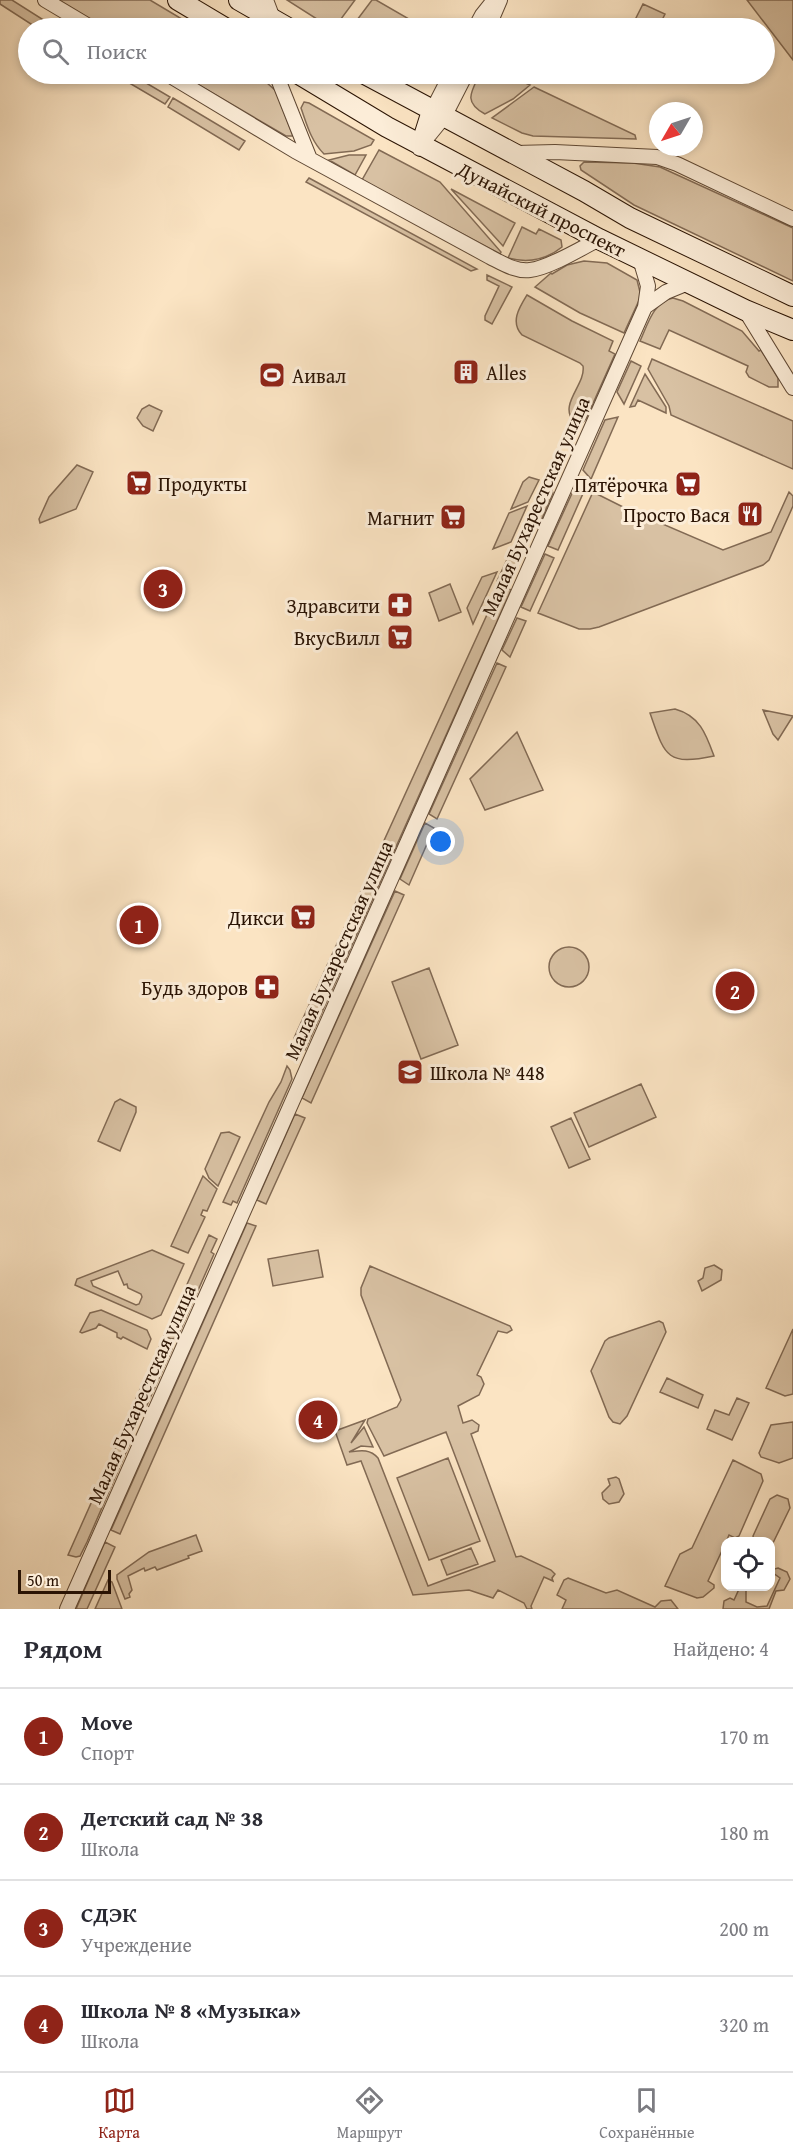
<!DOCTYPE html>
<html lang="ru">
<meta charset="utf-8">
<style>
body{margin:0;font-family:"Gentium Book Plus",serif;background:#f7f7f7;color:#2b2b33}
.controls{position:absolute;right:18px;bottom:18px;display:grid;overflow:hidden;border-radius:12px;box-shadow:0 3px 9px #0003}
.controls button{width:54px;height:54px;display:grid;place-items:center;padding:0;border:0;border-bottom:2px solid #e1e1e2;background:#fff;color:#2b2b33;font:30px sans-serif}
.compass{position:absolute;left:649px;top:102px;width:54px;height:54px;border-radius:50%;background:#fff;box-shadow:0 3px 9px #0003;rotate:231deg}
.scale{position:absolute;left:18px;bottom:15px;width:93px;box-sizing:border-box;padding-left:6px;border:3px solid #2b1404;border-top:0;font-size:16px;line-height:21px;white-space:nowrap;color:#2b1404;-webkit-text-stroke:4px #fcedd8;paint-order:stroke}
.you{position:absolute;left:441px;top:842px;width:21px;height:21px;margin:-15px;border:4px solid #fff;border-radius:50%;background:#1a73e8;box-shadow:0 0 0 9px #1a73e833}
.badge{display:grid;place-items:center;width:39px;height:39px;border-radius:50%;background:#8f2418;color:#fff;font-size:20px;font-weight:700}
.pin{position:absolute;translate:-50% -50%;border:3px solid #fff;box-shadow:0 2px 6px #0006}
.list{margin:0;padding:0;list-style:none}
h2{display:flex;justify-content:space-between;align-items:center;height:78px;margin:0;padding:0 24px;font-size:26px}
h2 small{font-size:20px;font-weight:400;color:#7c7c81}
.list li{display:grid;grid-template-columns:39px 1fr auto;gap:18px;align-items:center;box-sizing:border-box;height:96px;padding:0 24px;border-top:2px solid #e1e1e2}
.list b{display:block;font-size:22px;white-space:nowrap}
.list p{margin:0;font-size:20px;white-space:nowrap;color:#7c7c81}
.list em{font-size:20px;font-style:normal;color:#7c7c81}
.icon{flex:none;width:33px;height:33px;fill:none;stroke:currentColor;stroke-width:2;stroke-linecap:round;stroke-linejoin:round}
.map{position:relative;flex:none;width:793px;height:1609px;overflow:hidden}
.search{position:absolute;background:#fff;box-shadow:0 3px 9px #0003;left:18px;right:18px;top:18px;height:66px;display:flex;align-items:center;gap:15px;box-sizing:border-box;padding:0 21px;border-radius:33px;color:#7c7c81;font-size:22px}
.sheet{height:462px;background:#fff}
nav{display:flex;justify-content:space-around;align-items:center;box-sizing:border-box;height:84px;border-top:2px solid #e1e1e2;background:#fff;font-size:16px;color:#7c7c81}
nav a{display:grid;justify-items:center;gap:3px}
nav .on{color:#8f2418}
.map>svg:first-child{display:block}
.green{fill:#d8c1a3;stroke:#826a54;stroke-width:1.5;fill-rule:evenodd}
.lines{fill:none;stroke-linecap:round;stroke-linejoin:round}
.street-casing{stroke:#5f4834;stroke-width:16}
.secondary-casing{stroke:#2b1404;stroke-width:22}
.street{stroke:#fcedd8;stroke-width:14}
.secondary{stroke:#fcedd8;stroke-width:20}
.labels{text-anchor:middle;dominant-baseline:central;stroke-width:6;stroke-linejoin:round;paint-order:stroke}
.street-label{font-size:20px;fill:#2b1404;stroke:#fcedd8}
.poi-label{font-size:20px;fill:#2b1404;stroke:#fcedd8;text-anchor:end}
</style>
<div class="map">
<svg width="793" height="1609" viewBox="0 0 793 1609">
<rect width="100%" height="100%" fill="#fbe4c3"/>
<filter id="stains"><feTurbulence type="fractalNoise" baseFrequency=".00333" numOctaves="4"/><feColorMatrix values="0 0 0 0 .2 0 0 0 0 .09 0 0 0 0 .02 0 0 0 .5 -.17"/></filter>
<radialGradient id="worn" r=".72"><stop offset=".6" stop-color="#630" stop-opacity="0"/><stop offset="1" stop-color="#630" stop-opacity=".3"/></radialGradient>
<path class="green" d="M0,0h12l30,19 -5,9 -37,-24z
M58,0h92l47,28h-92z
M287,0h68l-17,23 -7,5z
M372,0h4l33,19 6,9h-64z
M747,0h46v60z
M643,4l22,10 -7,14h-11l-13,-6z
M114,74h17l39,23 -5,7z
M180,74h77l19,17 17,45h-7z
M480,74h25l25,11 -17,14 -28,15c-22,-12 -14,-22 -5,-40z
M534,87l101,48 1,4 -103,-3 -11,-3 -30,-15z
M173,98l72,43 -6,9 -71,-43z
M304,102l5,1 65,37 -3,5 -17,6 -30,3c-13,-13 -17,-29 -23,-46z
M379,150l61,32 61,70 -1,2 -138,-74z
M349,155h17l-11,20 -26,-15z
M584,162l49,1 27,4 133,61v53l-159,-76 -53,-35 -1,-4z
M309,178l168,91 -6,2 -165,-89z
M451,189l64,34 -12,23z
M522,227l14,7 3,-5 22,11 1,7c-16,13 -35,16 -54,11z
M584,261l23,2 30,17 4,16 -17,37 -44,-20 -45,-26 16,-14 1,1 15,-9z
M487,275l25,12 -20,37 -7,-4v-4l14,-30 -12,-6z
M527,295l45,26 41,20 -4,10 6,3 -29,65 -3,3h-9c-16,-18 12,-37 9,-56l-3,-3 -58,-28c-12,-13 -3,-27 5,-40z
M673,298l10,3 59,30 17,20 2,-1 17,28v9h-9l-20,-10 -3,-5 2,-6 -79,-36 -9,19 -20,-8c8,-17 13,-39 33,-43z
M652,359l141,62v48l-122,-54 -2,-9 -21,-37z
M631,361l10,5 -17,38 -7,-12z
M645,374l21,33v6l-28,-13 -3,6 -5,1z
M149,405l13,6 -9,20 -10,-5 -6,-8 5,-9z
M618,417l-27,62 -8,-9 22,-50z
M77,465l16,7 -17,37 -36,14 -1,-4 10,-22z
M529,477l10,3 -11,22 -17,7 12,-27z
M547,483l3,2 3,8 -15,35 -4,-1 -22,48 -8,-3 -4,10 -3,-1 14,-30 6,-3z
M580,488l5,1 -27,61 -10,-4 26,-57z
M593,492l30,15 100,43 48,-18 18,-40 4,4v10l-24,54 -6,5 -164,62 -9,2h-11l-41,-16z
M527,506l-16,36 -18,7 16,-36z
M545,554l9,4 -24,53 -9,-4z
M497,572l-24,52 -6,-16 15,-31z
M450,584l11,28 -22,9 -10,-28z
M502,586l9,4 -206,460 -8,-4 -3,-8 196,-430 1,-7z
M517,618l9,3 -16,36 -8,-7z
M497,663l9,4 -69,152 -8,-5z
M675,709c25,7 31,25 39,47 -48,10 -49,0 -64,-43z
M763,710l30,6 -15,24 -5,-6z
M517,732l26,58 -58,20 -15,-31z
M425,823l9,5 -25,57 -9,-6z
M395,891l9,4 -93,208 -9,-5z
M549 967a20 20 0 1 1 40 0a20 20 0 1 1-40 0Z
M429,968l29,77 -37,14 -29,-77z
M287,1066l3,4 2,9 -55,124 -4,-2 -2,4 -8,-3 46,-100 12,-20z
M641,1084l15,33 -67,30 -15,-34z
M120,1099l16,8v5l-16,39 -22,-10 17,-39z
M295,1114l10,4 -39,86 -9,-4z
M571,1118l19,41 -21,9 -18,-41z
M229,1132l11,5 -22,49 -9,-8 -4,-9 16,-36z
M203,1176l14,13 -10,22 -4,-1 -2,5 4,2 -17,36 -17,-7z
M247,1223l9,3 -136,308 -9,-4z
M209,1235l8,4 -6,13 3,2 -37,84 -6,1 -7,-3z
M152,1250l32,14 -23,51 -9,4 -77,-34 2,-6zM118,1271l6,14 3,-1 1,4 13,6 1,3 -3,7 -3,1 -43,-19 -2,-5z
M318,1250l5,27 -50,9 -5,-27z
M714,1265l8,5 -1,10 -19,11 -4,-10 5,-3 2,-10z
M370,1266l140,60 2,4 -5,3 -9,-2 -21,44 4,2 3,7 -5,11 -21,11 5,17 9,-3 7,5 -1,6 -7,3 45,123 5,-1 30,14 4,4 -3,4 1,3 -9,-4 -13,29 1,3h-5l-3,-6 -26,-13 -5,8 -24,-8 -56,5 -52,-134 -14,4 -12,-34 30,-11 -14,23 13,-16 9,20 -12,-1 -12,6c10,-1 20,-4 29,6l50,128 67,-25 -49,-129 -62,24 -17,-33 1,-4 29,-12 4,-7 -40,-105v-7z
M101,1310l46,20 4,9 -4,10 -24,-12 -2,2 -4,-2v-4l-18,-9 -3,4 -14,5 -2,-1 10,-19z
M659,1321l4,2 3,9 -39,84 -7,8 -7,-2 -4,-5 -18,-46 14,-30 4,-3z
M793,1329v65l-8,2 -19,-8z
M162,1341l7,3 3,5 -29,65 -10,5 -5,-3z
M667,1378l36,17 -5,13 -38,-16z
M737,1398l12,5 -17,37 -25,-11 8,-19 14,5z
M793,1422v36l-14,5 -18,-6 -2,-4 12,-28z
M124,1429l4,2 3,10 -44,101 -7,14 -4,1 -8,-2z
M448,1458l32,83 -51,19 -32,-82z
M733,1460l28,14 2,7 -24,55 -4,2 -6,-3 -3,7 -18,39 6,4v3l-11,9 -6,1 -32,-12 15,-32 12,-6z
M616,1477l3,2 5,15 -5,8 -10,2 -6,-5 -1,-6 8,-8 -2,-6z
M777,1495l11,4 2,9 -19,39 -1,-5 -16,-1 -1,-5 17,-37z
M196,1535l6,16 -14,5 1,2 -32,12 -2,-3 -10,4 -1,-3 -16,8 4,14 -3,4 1,3 -5,2 -8,-20v-4l32,-23z
M105,1542l10,5 -28,62h-11z
M471,1548l7,16 -31,11 -6,-15z
M778,1568l9,4 3,7 -6,11 -8,1 -7,18h-46l1,-8 6,-3 4,2 6,-13h6v15l11,5 10,-1 13,-28 -7,-5 1,-4z
M568,1578l38,15 11,-3 38,17 6,-6 10,-1 7,9h-116l4,-9 -9,-5 7,-15z
M108,1580l4,2 10,27h-27z"/>
<g class="lines">
<g class="street-casing">
<path id="street" d="M45,0l47,28
M266,0l8,21
M475,28l7,-13 12,-15
M488,28l12,-28
M167,74l128,77 195,106c12,6 26,15 40,13 19,-2 52,-22 69,-31
M276,74l34,85
M432,111l19,-37
M426,139l18,-22 22,-43
M515,153l40,-1 102,5 20,7 116,55
M645,307l21,-15 22,-9
M745,310l48,78
M67,1609l578,-1302 3,-21 -8,-27"/>
</g>
<g class="secondary-casing">
<path id="secondary" d="M178,0l47,28
M239,0l49,28
M299,74l88,53 212,112 146,71 48,20
M365,74l219,117 46,27 163,78
M421,146l11,-35"/>
</g>
<use href="#street" class="street"/>
<use href="#secondary" class="secondary"/>
</g>
<defs>
<g id="building-square" transform="scale(1.35)"><rect x="-9" y="-9" width="18" height="18" rx="4" fill="#8f2418" stroke="#fcedd8"/><path d="M-4-6H4V6H1V3H-1V6H-4ZM-2.5-4.3h1.7v1.8h-1.7ZM.8-4.3h1.7v1.8H.8ZM-2.5-1h1.7V.8h-1.7ZM.8-1h1.7V.8H.8Z" fill="#fff"/></g>
<g id="stadium-square" transform="scale(1.35)"><rect x="-9" y="-9" width="18" height="18" rx="4" fill="#8f2418" stroke="#fcedd8"/><path d="M0-5a6.5 5 0 1 0 0 10a6.5 5 0 1 0 0-10ZM-3.5-1.8h7v3.6h-7Z" fill="#fff"/></g>
<g id="supermarket-square" transform="scale(1.35)"><rect x="-9" y="-9" width="18" height="18" rx="4" fill="#8f2418" stroke="#fcedd8"/><path d="M-6-5.5h2.5l.6 2H6L4.5 2H-2.5L-4.4-4H-6ZM-1.5 3.2a1.3 1.3 0 1 0 .1 0ZM3 3.2a1.3 1.3 0 1 0 .1 0Z" fill="#fff"/></g>
<g id="restaurant-square" transform="scale(1.35)"><rect x="-9" y="-9" width="18" height="18" rx="4" fill="#8f2418" stroke="#fcedd8"/><path d="M-5-6h1v4h1v-4h1v4h1v-4h1v5L-1.5 .5V6h-2V.5L-5-1ZM5-6V6H3V1.5H1.5Q1.5-4 5-6Z" fill="#fff"/></g>
<g id="pharmacy-square" transform="scale(1.35)"><rect x="-9" y="-9" width="18" height="18" rx="4" fill="#8f2418" stroke="#fcedd8"/><path d="M-2-6h4v4h4v4h-4v4h-4v-4h-4v-4h4Z" fill="#fff"/></g>
<g id="school-square" transform="scale(1.35)"><rect x="-9" y="-9" width="18" height="18" rx="4" fill="#8f2418" stroke="#fcedd8"/><path d="M0-5L7-2L0 1L-7-2ZM-4 1L0 2.5L4 1V4Q0 6-4 4Z" fill="#fff"/></g>
</defs>
<g fill-rule="evenodd">
<use href="#building-square" x="466" y="372"/>
<use href="#stadium-square" x="272" y="375"/>
<use href="#supermarket-square" x="139" y="483"/>
<use href="#supermarket-square" x="688" y="484"/>
<use href="#restaurant-square" x="750" y="514"/>
<use href="#supermarket-square" x="453" y="517"/>
<use href="#pharmacy-square" x="400" y="605"/>
<use href="#supermarket-square" x="400" y="637"/>
<use href="#supermarket-square" x="303" y="917"/>
<use href="#pharmacy-square" x="267" y="987"/>
<use href="#school-square" x="410" y="1072"/>
</g>
<g class="labels">
<g class="street-label">
<text transform="translate(542 209) rotate(27)">Дунайский проспект</text>
<text transform="translate(535 506) rotate(-66)">Малая Бухарестская улица</text>
<text transform="translate(338 950) rotate(-66)">Малая Бухарестская улица</text>
<text transform="translate(141 1394) rotate(-66)">Малая Бухарестская улица</text>
</g>
<g class="poi-label">
<text x="486" y="372" text-anchor="start">Alles</text>
<text x="292" y="375" text-anchor="start">Аивал</text>
<text x="158" y="483" text-anchor="start">Продукты</text>
<text x="668" y="484">Пятёрочка</text>
<text x="730" y="514">Просто Вася</text>
<text x="434" y="517">Магнит</text>
<text x="380" y="605">Здравсити</text>
<text x="380" y="637">ВкусВилл</text>
<text x="284" y="917">Дикси</text>
<text x="248" y="987">Будь здоров</text>
<text x="430" y="1072" text-anchor="start">Школа № 448</text>
</g>
</g>
<rect width="100%" height="100%" filter="url(#stains)"/>
<rect width="100%" height="100%" fill="url(#worn)"/>
</svg>
<div class="controls">
<button><svg class="icon" aria-label="locate" viewBox="0 0 24 24"><circle cx="12" cy="12" r="6"/><path d="M12 2v4M12 18v4M2 12h4M18 12h4"/></svg></button>
</div>
<svg class="compass" viewBox="-18 -18 36 36"><path d="M0-13l5 13h-10z" fill="#e53935"/><path d="M0 13l5-13h-10z" fill="#7c7c81"/></svg>
<div class="scale">50 m</div>
<div class="you"></div>
<div class="pin badge" style="left:139px;top:925px">1</div>
<div class="pin badge" style="left:735px;top:991px">2</div>
<div class="pin badge" style="left:163px;top:589px">3</div>
<div class="pin badge" style="left:318px;top:1420px">4</div>
<div class="search"><svg class="icon" aria-label="search" viewBox="0 0 24 24"><circle cx="10" cy="10" r="6"/><path d="M15 15l6 6"/></svg>Поиск</div>
</div>
<section class="sheet">
<h2>Рядом<small>Найдено: 4</small></h2>
<ul class="list">
<li><span class="badge">1</span><div><b>Move</b><p>Спорт</p></div><em>170 m</em></li>
<li><span class="badge">2</span><div><b>Детский сад № 38</b><p>Школа</p></div><em>180 m</em></li>
<li><span class="badge">3</span><div><b>СДЭК</b><p>Учреждение</p></div><em>200 m</em></li>
<li><span class="badge">4</span><div><b>Школа № 8 «Музыка»</b><p>Школа</p></div><em>320 m</em></li>
</ul>
</section>
<nav>
<a class="on"><svg class="icon" aria-label="map" viewBox="0 0 24 24"><path d="M3 6l6-2 6 2 6-2v14l-6 2-6-2-6 2zM9 4v14M15 6v14"/></svg>Карта</a>
<a><svg class="icon" aria-label="directions" viewBox="0 0 24 24"><path d="M12 3l9 9-9 9-9-9zM9 14v-3h6M13 9l2 2-2 2"/></svg>Маршрут</a>
<a><svg class="icon" aria-label="saved" viewBox="0 0 24 24"><path d="M7 4h10v16l-5-4-5 4z"/></svg>Сохранённые</a>
</nav>
